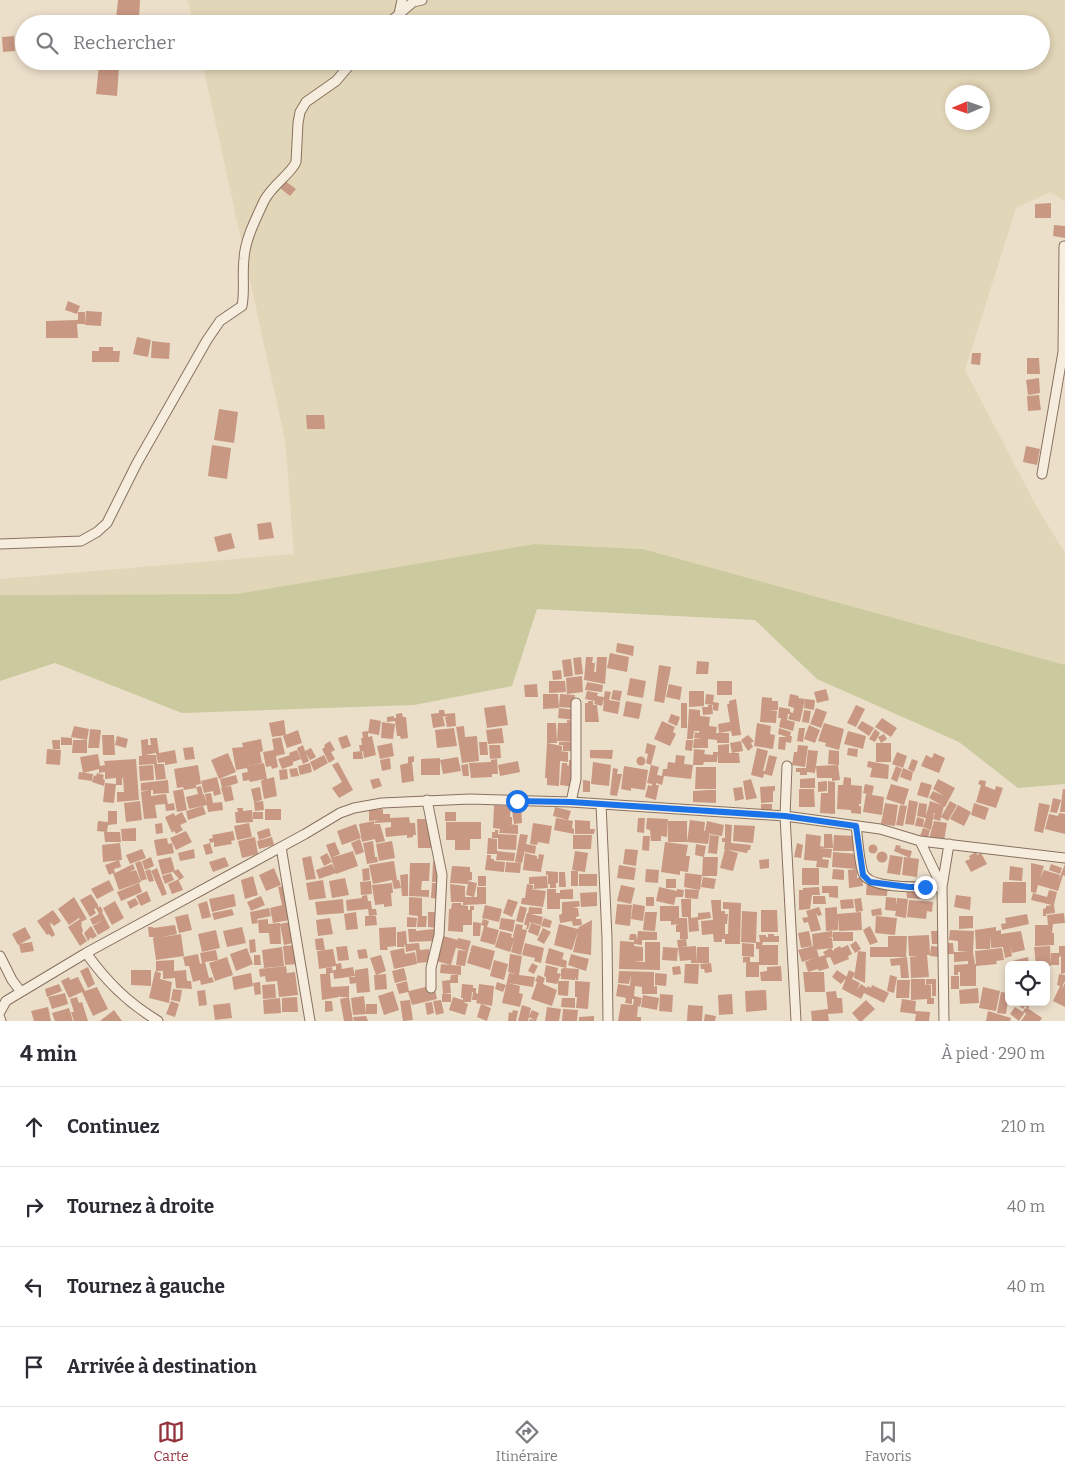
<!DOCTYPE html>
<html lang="fr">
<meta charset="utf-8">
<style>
body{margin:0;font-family:Bitter,serif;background:#f7f7f7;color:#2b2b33}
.controls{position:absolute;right:15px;bottom:15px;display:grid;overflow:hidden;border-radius:8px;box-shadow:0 2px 8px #0003}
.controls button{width:45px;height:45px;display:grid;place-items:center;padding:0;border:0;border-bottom:1px solid #e1e1e2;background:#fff;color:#2b2b33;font:25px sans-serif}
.compass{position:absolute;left:945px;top:85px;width:45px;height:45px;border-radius:50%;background:#fff;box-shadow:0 2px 8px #0003;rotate:268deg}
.stop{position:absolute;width:15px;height:15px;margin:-11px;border:4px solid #1a73e8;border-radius:50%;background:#fff}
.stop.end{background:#1a73e8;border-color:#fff;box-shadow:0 1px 5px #0008}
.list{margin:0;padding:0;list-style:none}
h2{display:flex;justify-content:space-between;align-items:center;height:65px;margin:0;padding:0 20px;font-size:21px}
h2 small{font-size:16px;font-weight:400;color:#7c7c81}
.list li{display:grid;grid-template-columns:32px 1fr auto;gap:15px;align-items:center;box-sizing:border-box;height:80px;padding:0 20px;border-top:1px solid #e1e1e2}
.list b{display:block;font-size:19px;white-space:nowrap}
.list em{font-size:16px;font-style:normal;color:#7c7c81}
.icon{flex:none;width:28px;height:28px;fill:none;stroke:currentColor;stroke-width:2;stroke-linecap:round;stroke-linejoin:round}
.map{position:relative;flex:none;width:1065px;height:1021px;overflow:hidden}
.search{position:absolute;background:#fff;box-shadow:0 2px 8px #0003;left:15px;right:15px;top:15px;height:55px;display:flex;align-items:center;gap:12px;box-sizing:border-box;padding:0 18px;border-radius:28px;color:#7c7c81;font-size:19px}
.sheet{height:385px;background:#fff}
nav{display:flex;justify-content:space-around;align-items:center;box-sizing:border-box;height:70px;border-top:1px solid #e1e1e2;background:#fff;font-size:14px;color:#7c7c81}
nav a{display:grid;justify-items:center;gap:2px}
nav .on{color:#94333e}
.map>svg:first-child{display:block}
.farmland{fill:#e2d6b8;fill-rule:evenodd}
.green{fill:#caca9e}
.building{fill:#c89883}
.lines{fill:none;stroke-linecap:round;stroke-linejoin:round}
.minor-casing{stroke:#88715f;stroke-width:11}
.minor{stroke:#f7edde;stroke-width:9}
.route{stroke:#1a73e8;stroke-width:6}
</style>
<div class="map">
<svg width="1065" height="1021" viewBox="0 0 1065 1021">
<rect width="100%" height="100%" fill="#ecdfca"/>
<path class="farmland" d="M188,0h877v201l-15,-9 -34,16 -51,162 73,139 27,44v112l-422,-116 -108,-5 -299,50 -236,1v-16l294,-25 -9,-114 -83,-379h839v-37h-848zM952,92h30v30h-30z"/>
<path class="green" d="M535,544l108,5 422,116v119l-47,4 -59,-46 -142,-63 -62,-59 -218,-11 -25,77 -98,19 -232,8 -127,-50 -55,18v-86l236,-1z"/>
<path class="building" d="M118,0h22l-1,18 -15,-1v3l-8,-1z
M14,36l1,15 -12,1 -1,-15z
M99,65l20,2 -2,29 -21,-2z
M285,181l11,8 -6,7 -10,-8z
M1051,203v15h-16v-14z
M1054,225l11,1v12l-12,-2z
M68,301l12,5 -3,8 -12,-4z
M86,311l16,1 -1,14 -16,-1z
M78,312h7v12h-8l1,14h-32v-17l32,-1z
M137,337l14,3 -3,17 -15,-3z
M152,341l18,2 -1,16 -18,-1z
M99,347h14v4h7l-1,11h-27v-11h7z
M972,353h9l-1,12 -9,-1z
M1027,358h12l1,16h-13z
M1039,378l1,15 -12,2 -2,-15z
M1039,395l2,15 -13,1 -1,-15z
M219,409l19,3 -4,31 -20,-3z
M306,415h18l1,14h-18z
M212,445l19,3 -4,31 -19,-3z
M1026,446l14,3 -3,16 -14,-3z
M271,522l3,16 -15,2 -2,-16z
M231,533l4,15 -17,4 -4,-15z
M617,643l17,3 -1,10 -17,-4z
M610,653l19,4 -2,15 -20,-4z
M581,657l2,17 -8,1 -2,-17z
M586,657h7l-1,6h3l-1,9h2l1,-15h10l-2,27 -21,-4z
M571,659l2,17 -9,1 -2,-17z
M697,661l12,1 -1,12h-12z
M659,665l12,2 -7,36 -10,-2z
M561,670l1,9 -9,1 -1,-9z
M582,676l1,16 -16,2 -1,-16z
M630,678l16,3 -3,17 -16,-3z
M549,681h16l1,11 -17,1z
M717,681h15v14h-15z
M587,682l16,3 -1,7 -17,-2z
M537,684l1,13h-13l-1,-12z
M669,684l13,3 -2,13 -14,-3z
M826,689l3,11 -12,3 -3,-11z
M613,690l9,1 -2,10 -9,-2z
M587,691l11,2 -1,3 7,1 1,-6 6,1 -2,8 11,2 -2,12 -15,-3 1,-13 -2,8 -8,-2 1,-3 -10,-2z
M689,691h15v15l-15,1z
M543,694h15l1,14 -16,1z
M560,694l15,1 -1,13 -15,-1z
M706,694l8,1 -1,7 6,1 -1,8 -5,-1v-5l-8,-1z
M790,694l9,2 -1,2 7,1 -5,23 -12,-3 2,-5h-2l-1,6 8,2 -2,9 -14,-4 2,-9h-3l1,-11 11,2v3l3,1 1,-5 -6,-2z
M762,697l10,1v3h6v9h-8l7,1 -1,12 -16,-1z
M736,699l5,36 -9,1 -1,-5 -12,2 -1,-9 12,-2 -3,-18h2v-3z
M805,699l10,1 -1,10 -10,-2z
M588,701h5v4h4l2,17h-14v-19h3z
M626,701l16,3 -3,15 -16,-3z
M681,703h6v25h-6z
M505,705l3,20 -21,3 -3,-20z
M708,705h4l1,9 -10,1 -1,-8h6z
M856,705l9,4 -9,18 -9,-4z
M559,708l17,2 -1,10 -17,-2z
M816,708l11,4 -6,16 -11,-4z
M689,709l11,1v6l10,1 -1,9 8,1 -1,6h13v10h-12v-3l-9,-1v9h-15l1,-9h8l-8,-1 1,-6 4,1v-2h-5l-1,8h-6z
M439,710h5l1,4 10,-1 1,13 -9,1 -2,-10 4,-1 -9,1h3l2,9 -12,2 -2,-14 8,-1z
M804,710l7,1 -2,12 -7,-1z
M402,713l1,4h3l2,21 -7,1 -1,-3h-3l-2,-15 -8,1v-5l7,-1v2h2v-4z
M671,714l9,3 -3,9 -9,-4z
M882,718l15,10 -6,9 -16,-10z
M370,719l11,2 -2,14 -11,-2z
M284,720l2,15 -14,2 -3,-14z
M567,720l11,1 -1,21 -20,-1 1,-18h9z
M662,721l13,6 -2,5 3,2 -6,12 -16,-7z
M862,721l12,7 -5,8 -12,-8z
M382,722l13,2 -2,15 -12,-1z
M547,723h9l1,20h-10z
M757,723l14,3 -1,8 5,1 -2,14 -19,-3z
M824,723l20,6 -5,21 -14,-4 1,-3 -8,-2z
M809,725l11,5 -5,13 -11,-4z
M74,726l15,3 -2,11 -16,-3z
M464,726l1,11 12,-1 2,25 -17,2 -6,-36z
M454,728l3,18 -20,2 -2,-18z
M502,728l2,15 -16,1 -2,-14z
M779,728l12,4 -1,4h2l-1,7 -5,-1 -1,8 -7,-1 1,-12h8l-9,-3z
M799,728h6l-2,14 -6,-1z
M90,729l11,1 -2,18h-11z
M875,729l5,4 -5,9 -6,-3z
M298,730l4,13 -15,5 -4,-12z
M368,731v6l4,-1 4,19 -12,3 -1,-7h-3l-1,-6h3l-1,-7h2l-1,-6z
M848,731l18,5 -3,13 -19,-5z
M884,734l3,5 -6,4h10v19h-15v-19h5l-3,-6z
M102,735h12l1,20h-12z
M347,735l4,11 -9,3 -4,-11z
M748,735l6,6 -3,2 2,4 -5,4 -7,-11z
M117,736l11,3 -2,9 -11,-3z
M61,737l11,1v7h-11z
M281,737l4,17 -9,2 2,11 -6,2 -1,-3 -5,1 -3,-15 11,-2 -2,-11z
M150,738h7l2,15 16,-3 2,13 -12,2v-3l-7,1 -2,-10 -11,2h11l1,9h7l2,15 -10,1 -2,-16 -15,1v-9h3l-1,-16 7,-1v6h3z
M261,739l2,12 -3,1 2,11 -16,3 18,-3 3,16 7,-2 3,19 -13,3 -3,-18 3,-2 -14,3 -1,-2 -6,1 -1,-8 6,-1 -1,-4 -11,2 -4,-22 11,-1 -1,-4z
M52,740h8v9h-7z
M73,740h14v13h-15z
M686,740h7l-1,11 -7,-1z
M330,741l5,9 -4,2 4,7 -6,4 -7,-14 3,-2 -1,-2z
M741,741l2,10 -11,2 -2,-10z
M479,742h8l1,13h-8z
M559,742h13v9h-9v-6h-4z
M392,743l2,13 -14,3 -3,-13z
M547,743l15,3v5h-3l9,1v10l-8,-1 -1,25 -12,-1v-7h-2z
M647,743l9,3 -5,19 -5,-2 2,-9 -3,-1z
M729,744v9h-2h12l1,10h-22v-18z
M303,745l2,6 6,-3 5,9 -6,3 -4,-7 3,8 -6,3 -6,-16z
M489,745h11l1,13 -11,1z
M798,745l10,1 -3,21 -13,-2 2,-13h3z
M193,747l2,12 -10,1 -2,-12z
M757,748l11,3 -5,20h2l4,-16 8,2 -5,19 -8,-2 -1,4 -12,-3z
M848,748l10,1 -1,8 -10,-2z
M47,749l14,1 -1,15 -14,-1z
M694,749l11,1 -1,4 9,1v-3h5l-1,10h-13l-1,3h-10z
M297,750l4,9 -8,3v3l-11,4 -4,-10 12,-4 -1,-2z
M590,750h23l-1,9 -22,-1z
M808,750l10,1 -3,22 -8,-1v3h-7v-3h-4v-4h10z
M829,750l10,1v14l-11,-1z
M362,751l1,8h-10v-7z
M897,752l10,4 -4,12 -11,-4z
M228,753l8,19 -17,7 -8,-19z
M934,753l11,5 -6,15 -18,-7 5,-11 6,3z
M98,754l2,12 5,-1 -1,-4 32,-2 3,41 -22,2v-10h7l-1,-14 10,-1 -11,1v7h-6v-7l-11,1v-7l-6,1v-4l-16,4 -3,-16z
M324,755l4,8 -14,8 -4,-9z
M676,755l9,1 -1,8 9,1 -2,14 -27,-3 -2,9 -6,-2v2h3l-3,15 -11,-3 3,-12 4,1v-2l-5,-1 4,-18 8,2 -2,8 5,1 1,-7h4l1,-7 7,1z
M414,756v6h-2l2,19 -12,2 -2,-18 8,-2v-6z
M636.5 761a4.5 4.5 0 1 1 9 0a4.5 4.5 0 1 1-9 0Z
M458,757l3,14 -18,3 -3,-14z
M390,758l1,11 -9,2 -2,-11z
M440,758v17h-19v-16z
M497,759l1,15h-6v3l-21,1 -2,-15 22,-1v-2z
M572,759h6l-3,28 -15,-2 2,-22h5v2l2,1v-6h2z
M912,759l6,2 -4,11 -6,-3z
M518,761l2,11 -20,4 -2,-11z
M868,761l21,4 -1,14 -18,-2 2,-9 -5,-1z
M338,762l15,28 -14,8 -7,-10 10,-6 -10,-17z
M593,762l18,3 -2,21 -18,-2z
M310,763l2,9 -12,3 -2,-9z
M468,764l1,12h-6l-2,-11z
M153,765l1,15 -14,1 -1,-15z
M198,765l3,19 -5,1v3l-12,2 -1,-3 -6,1 -3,-19z
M838,765l2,15 -8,1v-3h-15l-1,-12z
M624,766l24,4 -3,20 -14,-2v3l-10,-2z
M896,766l6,3 -5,13 -6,-3z
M696,767h20v22h-21z
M297,768l2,8 -8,1 -2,-8z
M613,768l5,1 -1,5h5l-5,22 -7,-1z
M903,768l10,4 -2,9 -11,-4z
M287,769l1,10 -8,1 -1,-10z
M79,772l14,2 -1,7 -14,-2z
M97,773l7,2 -1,4 2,1 -1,6 -12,-4 2,-7 2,1z
M236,775l2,8 -16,5 -2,-9z
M217,777l4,17 -7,2 -1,-5 -9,2 -3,-12z
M844,777l7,1v7l11,1 -1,18h-2v2h2v8l-10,-1v-3l-14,-1 1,-24h5z
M379,778l3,8 -9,3 -3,-9z
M815,778v10h-15v-9z
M751,779l6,19 -11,2 -3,-19z
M938,779l17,9 -10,19 -16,-9 4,-7 11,5 -11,-7z
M168,780l1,13 -16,1v-4h-2v6l15,-2 2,10 6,-1 1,7 -9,1 -1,-7 -10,1 2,13 -13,1 -3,-27 7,-2 -7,1v-8z
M583,780l7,1v11h-7z
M980,780l6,1 -1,5 10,4 1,-4 7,2 -7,20 -20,-6 5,-17 -3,-1z
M827,781v10l-9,1v-10z
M828,781l7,1v32l-15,-1 1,-20h7z
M921,782l11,3 -4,13 -11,-3z
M105,783l11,1 -2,19 -11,-1z
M865,784l9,2 -2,9 -9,-2z
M891,784l18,5 -5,16 -18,-6z
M201,786l2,8 -2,1 3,-1 3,11 -18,4 -3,-12 12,-3 -2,-7z
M231,786l3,14 -9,2 -4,-14z
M775,786v5h-2v11l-12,1 -1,-16z
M260,787l2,13 -8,2 -3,-13z
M742,787l2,12 -9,2 -2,-13z
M183,789l4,21 -10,2 -4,-21z
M799,789h15l1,18h-16z
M1063,789h2v23h-5z
M708,790h8v13l-23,-1v-11z
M211,793l2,10 9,-1 1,8 -15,2 -3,-18z
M866,794l18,3 -2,18 -19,-3z
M1053,798l8,2 -4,13 -7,-1z
M909,800l9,2 -4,23 -9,-1z
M140,801l2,19 -16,2 -2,-19z
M263,801l1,9 -9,1 -1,-9z
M930,801l14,5 -4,15 -7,-2 2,-6h-1l-3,17 -8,-3 3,-9 -9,-2 2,-13 8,1 -1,12z
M950,801l7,4 -9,16 -7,-4z
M885,803l13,2 -3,21 -14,-2z
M974,803l15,5 -4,12 -14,-5z
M1039,803l11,2 -7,28 -9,-2z
M511,804h10l1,19 -8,1z
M761,804h11v6h-11z
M494,805l17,1 -1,11h2v7h-3l9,1v9l-19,-1 1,-4 -7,-1z
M900,805l7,1 -4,20 -7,-1z
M958,805l13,7 -7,14 -14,-7z
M203,806l3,8 -18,6 -2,-9z
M555,807l16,4 -3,9 -15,-4z
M237,808h6v3l9,-1 1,12 -17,1 -1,-11h3z
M265,809h16v11h-16z
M383,809v5h7v4l19,-1 1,6h5l1,12h-3v2l-6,1v-3l-21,2 -1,-9 6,-1v-5l-16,1v-2l3,-1 -9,1v-11z
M108,811h9v13l-9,1 -1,7 -10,-1 1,-10 10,1z
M182,812l5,10 -7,3 3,5 -7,4 -2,-3 -2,2 -7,-16 9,-4 1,3z
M253,812h10v7h-10z
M445,812h11v9h-11z
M1059,813l6,1v20l-20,-5 4,-15 9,2z
M917,817l7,2 -1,8 -8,-1z
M556,818l17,3 -1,7 2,1v5l-20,-4z
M638,818h7l-1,15 -7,-1z
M647,818l21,1 -1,18 -6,-1v5h-10l-1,-11 -4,-1z
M417,819h14l2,29h-15z
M575,820l15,1v8h5l-1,5h-19z
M690,820l15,2 -1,9h1l2,-10 17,4 -2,11 -12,-2v-2l-2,12 -21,-2z
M374,821l1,6v-3h5l5,17 -9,2 -1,-4 -13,3 -3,-18z
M668,821h19v21h-19z
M934,821l13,2 -3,18 -15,-2z
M446,822h35v17h-11v11h-15v-10h-9z
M162,823l1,10 -7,1 -1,-10z
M249,823l3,14 -15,3 -3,-14z
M533,823l19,3 -3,18 -11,-2 -1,3 -7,-1z
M356,824l5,14 -19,7 -5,-14z
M725,824l7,1 -1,18 20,2 -1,5h-2l-1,3 -23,-4 1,-7h-3v-4h3z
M734,825l21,1 -2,17 -20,-2z
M136,828v13h-14l-1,-12z
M269,828l2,8 -12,4 -2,-8z
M923,828l7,2 -2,8 -8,-2z
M495,830h3v4l19,1 -1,15 -18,-1v-11h-6v-6h3z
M186,831l6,11 -16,8 -6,-12z
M233,831l2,9 -4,1 1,3 -18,3v-5l-4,1 -1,-4 4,-1 -1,-3z
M104,832h16l1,10h-16z
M520,834l8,1 -2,9 10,2 -1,8 -10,-2v-2l-3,13 -7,-1z
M806,834l15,2 -1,10 4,1v-13h8l1,14h-13l12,1 -1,9 -8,-1 -1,2 7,1 -1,8 -12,-1 1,-6 -13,-1z
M573,835h19l-1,14h-18z
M710,835l9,1 -2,18 -9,-1z
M834,835l22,1v15h-23z
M643,836h7l-1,15 -7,-1z
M255,837l3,17 -16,4 -4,-17z
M272,837l2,8 -15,4 -2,-8z
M167,838l1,6 4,-1 2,10 -17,3 -3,-16z
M488,838l9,1v12l18,2 -1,8 -18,-1 1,-6h-10z
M360,839l4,13 -8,3 -5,-12z
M373,841l2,16h2l1,5 -11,2 -4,-21z
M392,841l3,17 -16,3 -3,-17z
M335,842l5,12 -9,4 -5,-13z
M665,842l23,3 -2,11h4l-2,16 -8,-1v4l-19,-3z
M120,843l2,17 -19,2 -1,-17z
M210,843l3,10 -7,2 -3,-10z
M797,843l6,2 -2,13 -7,-1z
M696,844l10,2 -2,11 -9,-2z
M868.5 849a4.5 4.5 0 1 1 9 0a4.5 4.5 0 1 1-9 0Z
M896,845l5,1 -1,2 12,3 -2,7 -16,-7z
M142,849l4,9 -16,6 -4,-9z
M194,849l1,9 -15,3 -2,-8z
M625,849l13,1 -2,16 -13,-2z
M725,849l13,4 -5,18 -13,-3z
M353,851l5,15 -22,8 -5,-16z
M575,851l13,2 -3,19 -13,-2z
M876.5 857a5.5 5.5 0 1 1 11 0a5.5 5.5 0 1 1-11 0Z
M833,852l24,2 -1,15 -24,-2z
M976,852l1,3 4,-2 6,11 -16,8 -6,-11 5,-2 -1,-3z
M327,853l5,9 -8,4 -4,-9z
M525,853l12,3v3h1l1,-5 5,1 -3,17 -18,-2z
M487,855h4v4h3v2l11,1 -1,10 -19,-2z
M890,855l13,2 -3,18 -13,-2z
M311,856l5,23 -10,1 -4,-22z
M151,857l3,9 -9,4 -3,-9z
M171,857l4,14 -13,4 -4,-15z
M225,857l4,9 -16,6 -4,-10z
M703,857h15l-1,19h-15z
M904,857l15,2 -2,18 -15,-2z
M769,859v9l-9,1 -1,-9z
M119,860l2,7 -7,2 1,4 18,-9 2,5 -6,3 7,-2 5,12 -22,8 -6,-17 -4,2 -4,-10z
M141,861l6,18 -6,2 -6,-18z
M394,861l3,19h2l2,8 -7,1 -2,-9 -19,4 -4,-19z
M433,861h10l-1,21h-10z
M506,862l15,1 -1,10 -15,-1z
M410,863h20l-1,18h-7l-1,9h8v7l-20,-1z
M1031,863l13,3 -4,12 4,-8 16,5 -1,4 6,-15v12l-2,-1 -5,16 -20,-6 -2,8 -5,-1z
M332,864l4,9 -17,6 -3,-9z
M1051,864l11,4 -2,6 -11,-4z
M619,865l17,3 -2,12 -17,-2z
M452,866l18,1v5h2v8l-5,1 10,2 -3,14 -8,-2 2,-11 -18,-1z
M1010,866l13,2 -1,13 -13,-1z
M157,868l10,26 -5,2 -11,-25z
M274,868l7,17 -15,6 -7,-16z
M369,868l1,12 -7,1 -1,-12z
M802,868h17v17h-17z
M150,869l4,12 -5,1 -4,-11z
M178,869l6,8 -7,5 2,-1 4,9 -11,4 -4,-10 11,-5 -6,-7z
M646,869l13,1 -1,13 -13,-1z
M833,869l11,1v10l-12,-1z
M857,869v9l5,-1 1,9 -14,2 -1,-18z
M546,871l12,1v11h-2v5h-6v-4h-2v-9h3h-5z
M571,871h7v15h-7z
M559,872h6l1,15h-7z
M171,873l3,7 -9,4 -3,-8z
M685,873l17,2 -2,15 -16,-3z
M408,874v22h-6l-2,-21z
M579,874h18v12h-18z
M253,876l5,19 -13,4 -4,-19z
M478,876h8v10h-8z
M547,876l1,12 -14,1v-5h-5v-7z
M703,877l13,2 -2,10 -13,-2z
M345,878l4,17 -17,3 -3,-17z
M666,879h10v9h-10z
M109,880l5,10 -17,9 -6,-10z
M323,880l3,18 -17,2 -3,-17z
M371,881l1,13 -11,1 -1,-13z
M867,881l21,1 -1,14 -21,-1z
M905,881l19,1 -1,17 -16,-1z
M1003,882h23v21h-24z
M139,883l3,9 -21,9 -4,-9z
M392,883l1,10h-2l1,13 -8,1v-3l-9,1 -3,-20z
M432,883h9v16l-10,-1z
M450,884l15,2v11h12v-10h9v17l-23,1v-3h-12z
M527,884l6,1v4h-3l16,2 -3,16 -22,-3 1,-6h3z
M621,885l14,3 -4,16 -14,-3z
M284,886l6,34 -17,3 -3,-15 12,-3 -4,-18z
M822,886h16v12l-9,-1v-4h-7z
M659,887l18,4v-2l7,1 -1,7h-7v-1l-2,9 -18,-4z
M819,887l1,8h-8l-2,14 -11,1v-20h4v-2z
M547,889h9v4h4v-3l13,-1v10h-13v10h-13z
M685,889l14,1 -1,9 -13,-1z
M1049,890l8,2 -3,13 1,8 -9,1v2h-3v-7l3,-1v-2l6,-1 -21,-5 2,-7 14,4z
M147,891l4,10 -10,5 -5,-10z
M597,892v14l-16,1 -1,-14z
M91,894l7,11v3l2,-2 3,5 -1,1 8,16 -12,7 -5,-9 10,-6 -10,5 -3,-6 9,-5 -3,-6 -2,1 2,4 -6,4 -10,-17z
M234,894l2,12 -24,6 -3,-13z
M367,895l1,6h3l1,8h4l1,6 -8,1 -1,-7 -21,2 -1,-11 16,-2v-2z
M956,895l15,2 -1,13 -16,-3z
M261,896l4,9 -14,6 -4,-9z
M813,896h12l1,8h-13z
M74,897l13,22 -6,3 1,2 -1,1 2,5 -1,3 5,8 -7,5 -12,-19 12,-8 -1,-1 -10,7 -11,-16z
M409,897l13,1v18h5l-1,11h-9l1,-11 -9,-1z
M646,897h8v9h-8z
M886,897l10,1v8l1,-8 11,1 -2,19 -11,-2 1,-5 -11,-1z
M135,898l4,6 -9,5 -3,-7z
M861,898l2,13 -7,1 -2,-13z
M343,899l1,14 -27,2 -2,-13z
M508,899l10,3 -6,15 -9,-4z
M681,899h10v19l7,-1v-4l12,-1 1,6 -13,2 1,11 -10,1 -1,-15h-6z
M853,899l1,9 -13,1 -1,-9z
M711,900h10v11h4v3h3l-1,10h-2v10h3l1,-25h-6v-7l18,1 -1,41h-15v-5h-3v3h-8l-1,-8 -11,1 -1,-14 12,-1z
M909,900l24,2 -1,10 -5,-1 -1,8 -19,-2z
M115,901l9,17 -12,7 -9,-17z
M207,901l4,16 -9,2 -4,-15z
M579,901l1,5 -7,2h5l1,8 -3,1v2h5l1,6 -9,1 -1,-5 -12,2 -1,-8 3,-1v-12z
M452,903h9v2l7,1v4h2v-4h4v4h-2v15h-9v7l-15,-1 1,-22h2z
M617,904l15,1 -2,21 -15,-2z
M633,904l12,2 -2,15 -12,-2z
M485,905l17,4 -3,13 -17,-4z
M520,906l7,2 -4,15 -7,-2z
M660,906h19v12h8l1,21h-8v-7h-4v-7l3,-1 -8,1v-4h-11z
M529,907l13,1v6h-14z
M819,907l3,8 -4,1 -2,-3 5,17 -10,2 -3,-10 -4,1 -2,-5 6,-1 -2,-6z
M837,907v7l24,-2 1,18 -23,1 -1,-15v14l-12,1 -1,-23z
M269,908l2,8 -14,3 1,4 -6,1 -2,-12z
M881,908l1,7 -10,1 -1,-6z
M232,909l2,6 -20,5 -2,-7z
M53,910l8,11 -7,5 -3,-3 -1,1 5,11 -3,2 -3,-3 -2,1 -10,-14z
M761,910h16l1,22h-17z
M742,911l15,1 -1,30h4l-1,-7h7v2h2v-3h6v2h5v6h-16l-1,3h16v20h-19v12h-13v-15l-3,1v-6h7v5h9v-13h-3v-6l-15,-1z
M356,912l2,17 -12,1 -2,-16z
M428,912h10l-1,16 -9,-1z
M645,912h12l-2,19 -12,-1z
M527,913l16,4 -2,8 -13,-3 2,1 -2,6h-2l1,-4h-3z
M1064,913l1,10 -12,1 -1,9h2v12l-19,1v-21h13l-1,-10z
M188,914l4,16 -13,3 -4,-16z
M1027,914l2,10 -27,6 -1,-6 5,-1 -1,-5z
M365,916h11l1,9 -12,1z
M876,916l21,2 -2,17 -20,-2z
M959,916h14v12l-14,1z
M407,917l10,1 -1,9h-9z
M330,918l3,16 -15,2 -2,-16z
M501,918l14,2 -2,12 -14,-3z
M544,918l8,3 -2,7 -9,-2z
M268,919v5l12,-1 1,21h-11l-1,-11h-10l-1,-13z
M483,919l6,2 -2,6 12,3 -4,15 -15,-4 4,-15 -3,-1z
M592,920l-1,35 -18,-3 5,-21 -6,19 -18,-5 5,-21 19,5 1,-2z
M294,921l4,21 -14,3 -4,-21z
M473,922l8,1 -1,13h-7z
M531,923l10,3 -3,10 -10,-4z
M516,924l7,1 -1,4 5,1 -6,25 -10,-3 3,-12 -4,12 -15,-5 5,-16 12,3 -1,3 3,1 -1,-2z
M175,925l2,9 -19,4 23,-4 3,22 -28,4 -3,-21 1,-2h-5l-1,-10h5v1z
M91,926l6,10 -5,3 -1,-2 -3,4 -4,-8z
M870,926l8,16 -8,3 -7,-15z
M25,927l6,11 -13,7 -6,-11z
M242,927l4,16 -19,4 -4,-16z
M396,927v19l-9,1 1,3h-8l-1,-22z
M996,927v4l5,-1v4l20,-3 4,19 -13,3 -2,-7 2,10 -7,2 -2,-11 -12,1 -1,-12v13h-14l-1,-19z
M543,928l8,4 -7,12 -7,-4z
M408,929h8v2l18,-2v12l-25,1z
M216,930l4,18 -18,4 -4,-18z
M950,930l24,1 -1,21 2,12h1l-1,-13 27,-3 2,12 -8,1 1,3 -21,2v20h-16v-14h-2v3h-4v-10l14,-1v-3l-14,1v-10h14l-10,-1v-10l-9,-1z
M406,931l1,13 12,-1 1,7 9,-1 1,13 -13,1 -1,-13 -10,2 -1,-8 -1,3h-7v-15z
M638,931l19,1v8h-15v5l-8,-1v2l9,1v14l-9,1h11v-20h15v28l-41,-1 1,-28 14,1v-2h-5l1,-6h6l1,6z
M809,931l3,15 -11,2 -3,-15z
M832,931l1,6h-4l3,1 1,10 -19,2h3l2,7 6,-2 -2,-3 8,-4 2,3 1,-1v-1l6,-3 1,2 7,-3 4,9 -4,2 1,3 -15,6 -4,-8 -4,1 3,10 -10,3 -1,-2 -10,3 -3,-10 9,-4 -12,4 -4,-12 15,-4 -1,-12z
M931,931h8l1,13h-8z
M833,932h20v9h-20z
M929,935l1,20h-3l2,22 -18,1 -1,-21 8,-1h-9l-1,-20z
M443,936l15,4 -7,25 -15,-4z
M888,936h19l-1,21h-36v-10h18z
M323,938l2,12h-9l-1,-11z
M458,938l13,3 -3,10 -12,-3z
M255,939l1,13 -6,1 -1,-13z
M686,939l1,7 -6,1 15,-1 1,17h-6v-3l-11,1 -3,-21z
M856,941l5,8 -3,2 8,1 -1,31 -11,-5 4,-27 -3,2 -5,-8z
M32,942l2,9 -13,2 -2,-9z
M525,943l19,5 -3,15 -7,-2 1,-3 -13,-3z
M742,943l12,1v13l-12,-1z
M946,943h7l1,11h-7z
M296,945l2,19 -13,1 -2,-19z
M472,945l23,6 -5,19 -23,-7 3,-11h2l-2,-1z
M347,946l2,14 -11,1 -2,-14z
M931,946l10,1 -1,10 -10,-1z
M1050,946l1,20 -15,-1 -2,-18z
M1059,946h6v27l-4,1v-18l-2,1v8h-8v-12h8z
M282,947l2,19 -20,2 -2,-18z
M663,947l15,1 -1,13 -15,-1z
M697,947h12v16h-12z
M247,948l6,16 -17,7 -6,-17z
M404,948l1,6 10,-2 2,12 -23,5 -4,-18z
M549,948l15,5 -2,6 5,2 -1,7 -21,-5z
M333,949l3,15 5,-1 1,6 11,-2 2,9 -21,3 -1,-9h3v-4l-17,3 -2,-18z
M366,949l2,9 -9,1 -2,-9z
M216,950l2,10 -13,2 4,16 3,-1 2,5 -13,3 -1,-5 -7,2 -4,-16h-4l-2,-9 15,-3 2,10 2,-1 -2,-10z
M458,950l10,1 -3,15 -9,-1z
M510,954l12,2 -3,19 16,2 -2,10 -25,-4 12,3 -1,7 4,1 -3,13 -18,-4 7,-30 7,1 -8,-2z
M571,954l18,5 -3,12 -18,-6z
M254,955h6l1,10h-7z
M381,955l5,16 -10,4 -6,-17z
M227,957l6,18 -18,6 -6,-18z
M907,957l2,21h-8l-1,-13 -9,1 -1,-7z
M1028,957l1,8h-16l-1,-4z
M174,960v11l12,-1 1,11h4l1,8 -16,-1 -1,-10 -12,1v-8h-7v-10z
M494,960l14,4 -4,16 -14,-4z
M532,963l6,3 -4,8 -6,-3z
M711,963l1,9 -7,1 -1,-4h-3l-1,-5z
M441,964l20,2v9l-21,-2z
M685,964h14l-1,20 -14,-1z
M546,965l12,3 -1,5 4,1 -4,10 -11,-2v-5l-2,-1z
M286,966l1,7 8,-1 3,23 -19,2 -2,-16 -11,1 -1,-6 -5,1 -1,-8z
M680,966l1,8 -8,1 -1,-8z
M781,966l1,15h-21l-1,-9 7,-1v-4z
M88,967l7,17 -7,4 -8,-17z
M332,967l1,6h-3l1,14 18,-1v11h-9l-1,-2v2l-17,3 -2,-26h6v-6z
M368,968l2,24 -13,1 -1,-10 -6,1 -1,-7h6v-7z
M404,968l3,12 -12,3 -3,-12z
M564,968l15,1 -1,11h-2v-3l-1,3 -14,-1v-10z
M131,970h20v16l-20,-1z
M837,970l10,7 -6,7 -9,-7z
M849,970l6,3 -3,6 8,4 -3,7 4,-6 6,4 1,-2 3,2 1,-3 17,8 -5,10 -20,-10 -3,6 -19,-10z
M155,971l6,2 -1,6 12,3 -3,21 -20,-5z
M619,971l35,1v16l1,-2h2v8h-15v-7l-7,-1 -1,10 8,2 -2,9 -2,-1 -1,11h4v4h-23l3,-17 12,1 1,-6h-2v5l-7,-1 1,-5 -10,-2 2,-12 12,2 1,-11 -2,9 -11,-1z
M803,972h21l1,20h-20z
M251,973l2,13 -19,4 -2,-13z
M655,973l12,1 -1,12 -11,-1z
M386,974l1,15 -12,1 -1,-15z
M1059,974l6,1v7h-1l-2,7 3,-6v24l-12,-6 7,-15 -3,-1z
M451,975h7v8h-8l1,10 -8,1 -1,-13 8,-1z
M538,975l7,3 -2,6 14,6 -5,16 -21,-7 6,-17 -2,-1z
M890,975l7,2 -3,16 -7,-2z
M951,976h8v13h-8z
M69,977l1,3 8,-3 7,14 12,-4 11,22 -15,7 -11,-24 -13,6 -8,-17z
M911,979h14v6h6v13h3v6h-7v-5l-16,1z
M926,979h10v17h-4v-12l-6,1z
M897,980h13l-1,18h-13z
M407,981l2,10 25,-6 3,14 -25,6 -4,-13 -9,2 -3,-10z
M558,981h11l-1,15 -10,-1z
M575,981l15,1 -2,27 -12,-1 1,-11h-2z
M260,982l1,12 -6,1 -2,-12z
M497,982l9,3 -3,7 -8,-3z
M59,984l3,7 -15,6 -2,-8z
M275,984l1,14 -13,1 -1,-14z
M462,984l11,1v3h3v5l2,1 1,-10 15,2 -2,20 -16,-3 1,-3h-5l1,-8h-1l-1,10h-8l5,2 -3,11 -16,-5 4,-13 10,3v-2h-2z
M983,987l17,4 -4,20 -17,-3z
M978,988l1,15 -19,1 -1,-14z
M173,989l9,1 -2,12 -9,-2z
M205,990l2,15 -8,1 -2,-15z
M766,990l1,20 -21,2 -1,-21z
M393,991l6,19 -15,5 -6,-19z
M836,991l1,7h5l1,15 -15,1 1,7h-17l-1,-10 17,-2 -2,-17z
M1001,992l8,1 -3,21 -9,-1z
M65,993l3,11 -16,5 -4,-12z
M442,994h9v8h-9z
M660,994l13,1 -1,17 -13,-1z
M732,994l1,20 -14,1 -1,-20z
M643,995l16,3 -2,12 -16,-3z
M364,996l2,18 -13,1 -2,-17z
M77,997l2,6 3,-1 6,19h-14l-3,-9h3l-4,-13z
M297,997l1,15h-16v-14z
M349,997l4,24h-9l-4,-22z
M280,998l1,15 -17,1 -1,-14z
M562,998h13v10l-14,-1z
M902,999l14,2 -1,10 15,1 -1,9h-14l1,-7 -16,-2z
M410,1000l3,20 -10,1 -3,-20z
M441,1000l3,13 -8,2 -3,-14z
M866,1000l9,9 -13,12h-3l-7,-8z
M171,1001l8,3 -4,13 -9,-3z
M325,1001h7l1,10 -8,1z
M432,1002l2,11 -7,2 -2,-12z
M1014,1002h17l-3,7 -3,-3 -2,3z
M230,1003l2,15 -17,2 -2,-15z
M366,1004h11v10h-11z
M481,1004l10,4 -4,13 -10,-4z
M522,1005l9,3 -2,8 3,-6 7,3 -3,8h-7l1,-2 5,1 -6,-3 -1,4h-10z
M688,1005l15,1 -1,15h-15z
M48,1007l3,14h-17l-3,-10z
M547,1007l14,2 -2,12h-14z
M1015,1007l8,5 2,-4 4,1 13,9 -2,3h-19l5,-7 -1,-2 -6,9 -9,-7z
M69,1008l4,13h-18l-3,-8z
M563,1009l15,1 -1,11h-15z
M114,1010l8,11h-22z
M513,1010l5,1 -2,10h-8l1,-9 3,1z
M988,1011l23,7 -1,3h-24z
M705,1014l11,2 -1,5h-11z
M366,1016l2,5h-14l-1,-4z
M594,1016v5h-15v-4z"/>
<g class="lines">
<g class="minor-casing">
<path id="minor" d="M399,14l14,-12 9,-2
M388,24l11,-10 3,-14
M1042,474l21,-122 1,-106
M0,544l81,-3 16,-9 10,-9 30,-60 70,-123 13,-19 22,-15c3,-14 0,-32 2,-47 1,-20 12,-40 20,-58 8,-16 27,-27 32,-39l2,-39 2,-11 6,-10 30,-21 17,-20
M787,766l-2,50 11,205
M427,800l15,75 -3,60 -8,33v20
M571,802l5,-23v-76
M601,804l6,134 1,83
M856,826c2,13 3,36 7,47 6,17 63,14 79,14l7,-43
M920,841l22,46 2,134
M281,847l29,174
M86,953c21,29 41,49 72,68
M0,956l12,24 9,12
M0,1012l6,-11 80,-48 219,-119 35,-21 14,-5 28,-5 88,-4 101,3 214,14 95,13 40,12 145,17
M0,1018l1,3"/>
</g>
<use href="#minor" class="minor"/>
</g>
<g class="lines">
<path class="route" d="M517,801l54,1 214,14 71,10 7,49 7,7 39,5h16"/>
</g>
</svg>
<div class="controls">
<button><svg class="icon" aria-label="locate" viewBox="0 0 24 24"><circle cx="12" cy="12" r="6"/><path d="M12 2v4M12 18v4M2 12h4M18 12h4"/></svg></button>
</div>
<svg class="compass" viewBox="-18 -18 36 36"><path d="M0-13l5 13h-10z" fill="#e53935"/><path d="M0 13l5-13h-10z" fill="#7c7c81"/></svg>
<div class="stop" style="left:517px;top:801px"></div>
<div class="stop end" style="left:925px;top:887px"></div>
<div class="search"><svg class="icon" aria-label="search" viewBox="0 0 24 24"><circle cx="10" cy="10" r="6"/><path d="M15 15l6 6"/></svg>Rechercher</div>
</div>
<section class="sheet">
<h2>4 min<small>À pied · 290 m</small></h2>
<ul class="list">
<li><svg class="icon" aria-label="ahead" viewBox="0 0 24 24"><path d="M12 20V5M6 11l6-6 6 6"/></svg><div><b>Continuez</b></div><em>210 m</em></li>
<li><svg class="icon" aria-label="right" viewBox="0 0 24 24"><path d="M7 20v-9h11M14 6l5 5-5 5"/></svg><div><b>Tournez à droite</b></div><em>40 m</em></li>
<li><svg class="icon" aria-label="left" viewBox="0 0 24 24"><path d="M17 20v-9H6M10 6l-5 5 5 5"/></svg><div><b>Tournez à gauche</b></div><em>40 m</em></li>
<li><svg class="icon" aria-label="arrive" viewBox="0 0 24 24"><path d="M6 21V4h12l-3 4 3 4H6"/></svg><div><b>Arrivée à destination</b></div></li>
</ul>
</section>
<nav>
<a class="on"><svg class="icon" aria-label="map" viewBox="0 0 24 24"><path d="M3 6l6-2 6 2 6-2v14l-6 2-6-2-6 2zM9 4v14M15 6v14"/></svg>Carte</a>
<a><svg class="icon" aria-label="directions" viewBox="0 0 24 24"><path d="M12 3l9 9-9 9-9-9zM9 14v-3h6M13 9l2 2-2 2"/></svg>Itinéraire</a>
<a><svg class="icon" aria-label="saved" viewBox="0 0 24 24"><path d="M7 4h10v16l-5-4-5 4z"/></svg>Favoris</a>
</nav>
